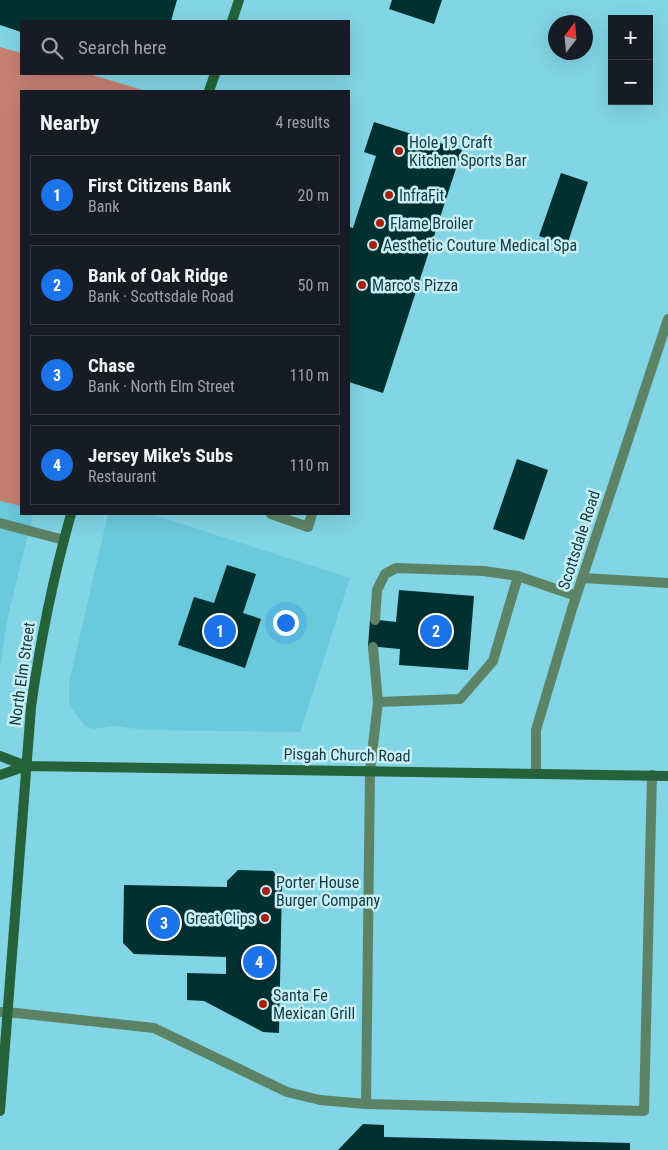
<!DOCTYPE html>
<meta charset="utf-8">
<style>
body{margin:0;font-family:"Roboto Condensed",sans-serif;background:#242831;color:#f1f3f6}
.controls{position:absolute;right:15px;top:15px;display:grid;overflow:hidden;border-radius:0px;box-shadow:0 5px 20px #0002}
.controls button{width:45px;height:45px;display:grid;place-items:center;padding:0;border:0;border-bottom:1px solid #363941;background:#171b24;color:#f1f3f6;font:25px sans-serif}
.compass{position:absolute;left:548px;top:15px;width:45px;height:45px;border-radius:50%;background:#171b24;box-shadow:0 5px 20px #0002;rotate:16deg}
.you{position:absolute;left:285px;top:622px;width:18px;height:18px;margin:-12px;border:4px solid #fff;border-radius:50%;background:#1a73e8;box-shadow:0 0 0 8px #1a73e833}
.badge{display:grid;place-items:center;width:32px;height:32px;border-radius:50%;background:#1a73e8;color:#fff;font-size:16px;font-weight:700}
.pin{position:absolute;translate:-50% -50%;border:2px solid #fff;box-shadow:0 1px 5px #0006}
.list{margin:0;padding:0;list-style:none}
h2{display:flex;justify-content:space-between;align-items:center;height:65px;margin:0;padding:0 20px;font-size:21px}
h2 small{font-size:16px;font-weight:400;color:#9ea1a6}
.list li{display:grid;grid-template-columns:32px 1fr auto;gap:15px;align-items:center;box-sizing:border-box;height:80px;margin:0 10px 10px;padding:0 10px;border:1px solid #363941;border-radius:0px}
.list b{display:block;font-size:19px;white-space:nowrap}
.list p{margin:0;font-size:16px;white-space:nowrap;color:#9ea1a6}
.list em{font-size:16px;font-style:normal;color:#9ea1a6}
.icon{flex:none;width:28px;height:28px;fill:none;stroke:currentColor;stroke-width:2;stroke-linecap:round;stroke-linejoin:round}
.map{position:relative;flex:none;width:668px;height:1150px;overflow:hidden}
.search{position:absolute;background:#171b24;box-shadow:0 5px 20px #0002;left:20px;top:20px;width:330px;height:55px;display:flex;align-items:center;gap:12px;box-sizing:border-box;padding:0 18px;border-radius:0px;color:#9ea1a6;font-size:19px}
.panel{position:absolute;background:#171b24;box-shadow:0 5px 20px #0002;left:20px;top:90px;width:330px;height:425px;border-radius:0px}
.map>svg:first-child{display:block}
.built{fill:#6acadc}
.green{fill:#c68073}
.building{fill:#003130}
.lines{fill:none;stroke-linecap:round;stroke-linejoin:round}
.lane{stroke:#5d8366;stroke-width:10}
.street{stroke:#5d8366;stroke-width:10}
.secondary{stroke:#256239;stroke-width:10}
.poi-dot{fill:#ad1e08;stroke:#c7eff7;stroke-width:2}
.labels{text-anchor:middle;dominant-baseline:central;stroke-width:5;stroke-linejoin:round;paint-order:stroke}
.poi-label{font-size:16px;fill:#153940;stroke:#c7eff7;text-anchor:start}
.street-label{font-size:16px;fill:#153940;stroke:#c7eff7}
</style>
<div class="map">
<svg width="668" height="1150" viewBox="0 0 668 1150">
<rect width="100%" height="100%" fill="#81d5e5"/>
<path class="built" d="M0,501l21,5v8h12l-25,102 -8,51z
M108,514h43l199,64 -50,154 -156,-2 -28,-4 -23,3 -9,-4 -7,-9 -8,-12v-21z"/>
<path class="green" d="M0,47l21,6v21h68l57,17h-125v415l-21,-5z"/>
<path class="building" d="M0,0h177l-6,21h-150v11l-21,-7z
M392,0h50l-8,24 -45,-15z
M374,122l88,28 -79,243 -34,-11v-155l4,1 23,-72 -12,-4z
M561,173l27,9 -21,63 -28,-9z
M517,459l31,11 -24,70 -31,-11z
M227,565l29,9 -13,39 18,6 -16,49 -67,-23 16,-48 20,6z
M399,590l75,6 -6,74 -69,-5 1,-16 -32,-3 2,-27 26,3z
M238,870l35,1 9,12 -3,150 -16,-1 -59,-31 -17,-1v-27l39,1v-17l-92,-3 -11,-11 1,-58 103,2v-6z
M363,1124l21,1v12l246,6v7h-292z"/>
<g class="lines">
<path class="lane" d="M271,514l37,13 4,-13
M0,523l64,17
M583,578l85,5
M375,620l2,-30 8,-16 11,-6 88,3 34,5
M373,647l5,55
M0,1012h7l147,16 133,64 33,8 46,4 278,7 8,-336
M366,1104l4,-333 8,-69 82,-3 33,-38 25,-85 58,20"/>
<path class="street" d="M536,773v-43l36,-121 96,-290"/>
<path class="secondary" d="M232,21l7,-21
M209,91l6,-17
M0,756l26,10 642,10
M0,775l26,-9
M0,1111l31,-404c9,-65 22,-129 40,-193"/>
</g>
<g class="poi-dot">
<circle cx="399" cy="151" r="5"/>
<circle cx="389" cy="195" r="5"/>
<circle cx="380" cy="223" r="5"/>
<circle cx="373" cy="245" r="5"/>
<circle cx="362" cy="285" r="5"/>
<circle cx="266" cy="891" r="5"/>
<circle cx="265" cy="918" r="5"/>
<circle cx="263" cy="1004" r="5"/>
</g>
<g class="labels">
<g class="poi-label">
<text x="409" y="142">Hole 19 Craft<tspan x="409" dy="18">Kitchen Sports Bar</tspan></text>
<text x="399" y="195">InfraFit</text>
<text x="390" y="223">Flame Broiler</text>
<text x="383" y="245">Aesthetic Couture Medical Spa</text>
<text x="372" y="285">Marco's Pizza</text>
<text x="276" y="882">Porter House<tspan x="276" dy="18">Burger Company</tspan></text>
<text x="255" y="918" text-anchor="end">Great Clips</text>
<text x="273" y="995">Santa Fe<tspan x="273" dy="18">Mexican Grill</tspan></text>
</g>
<g class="street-label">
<text transform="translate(579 540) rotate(-72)">Scottsdale Road</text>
<text transform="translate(22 674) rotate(-82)">North Elm Street</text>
<text transform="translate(347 755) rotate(1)">Pisgah Church Road</text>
</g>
</g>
</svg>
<div class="controls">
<button>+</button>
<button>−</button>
</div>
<svg class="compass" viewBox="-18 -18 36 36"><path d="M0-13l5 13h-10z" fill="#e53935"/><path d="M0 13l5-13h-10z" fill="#9ea1a6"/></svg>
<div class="you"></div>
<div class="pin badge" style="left:220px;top:631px">1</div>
<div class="pin badge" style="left:436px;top:631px">2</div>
<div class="pin badge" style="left:164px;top:923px">3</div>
<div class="pin badge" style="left:259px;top:962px">4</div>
<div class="search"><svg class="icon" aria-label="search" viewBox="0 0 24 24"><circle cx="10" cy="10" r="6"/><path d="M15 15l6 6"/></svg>Search here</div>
<section class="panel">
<h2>Nearby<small>4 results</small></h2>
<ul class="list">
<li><span class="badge">1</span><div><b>First Citizens Bank</b><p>Bank</p></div><em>20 m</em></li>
<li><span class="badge">2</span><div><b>Bank of Oak Ridge</b><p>Bank · Scottsdale Road</p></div><em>50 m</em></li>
<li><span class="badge">3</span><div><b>Chase</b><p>Bank · North Elm Street</p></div><em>110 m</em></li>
<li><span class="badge">4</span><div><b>Jersey Mike's Subs</b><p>Restaurant</p></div><em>110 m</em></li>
</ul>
</section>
</div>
